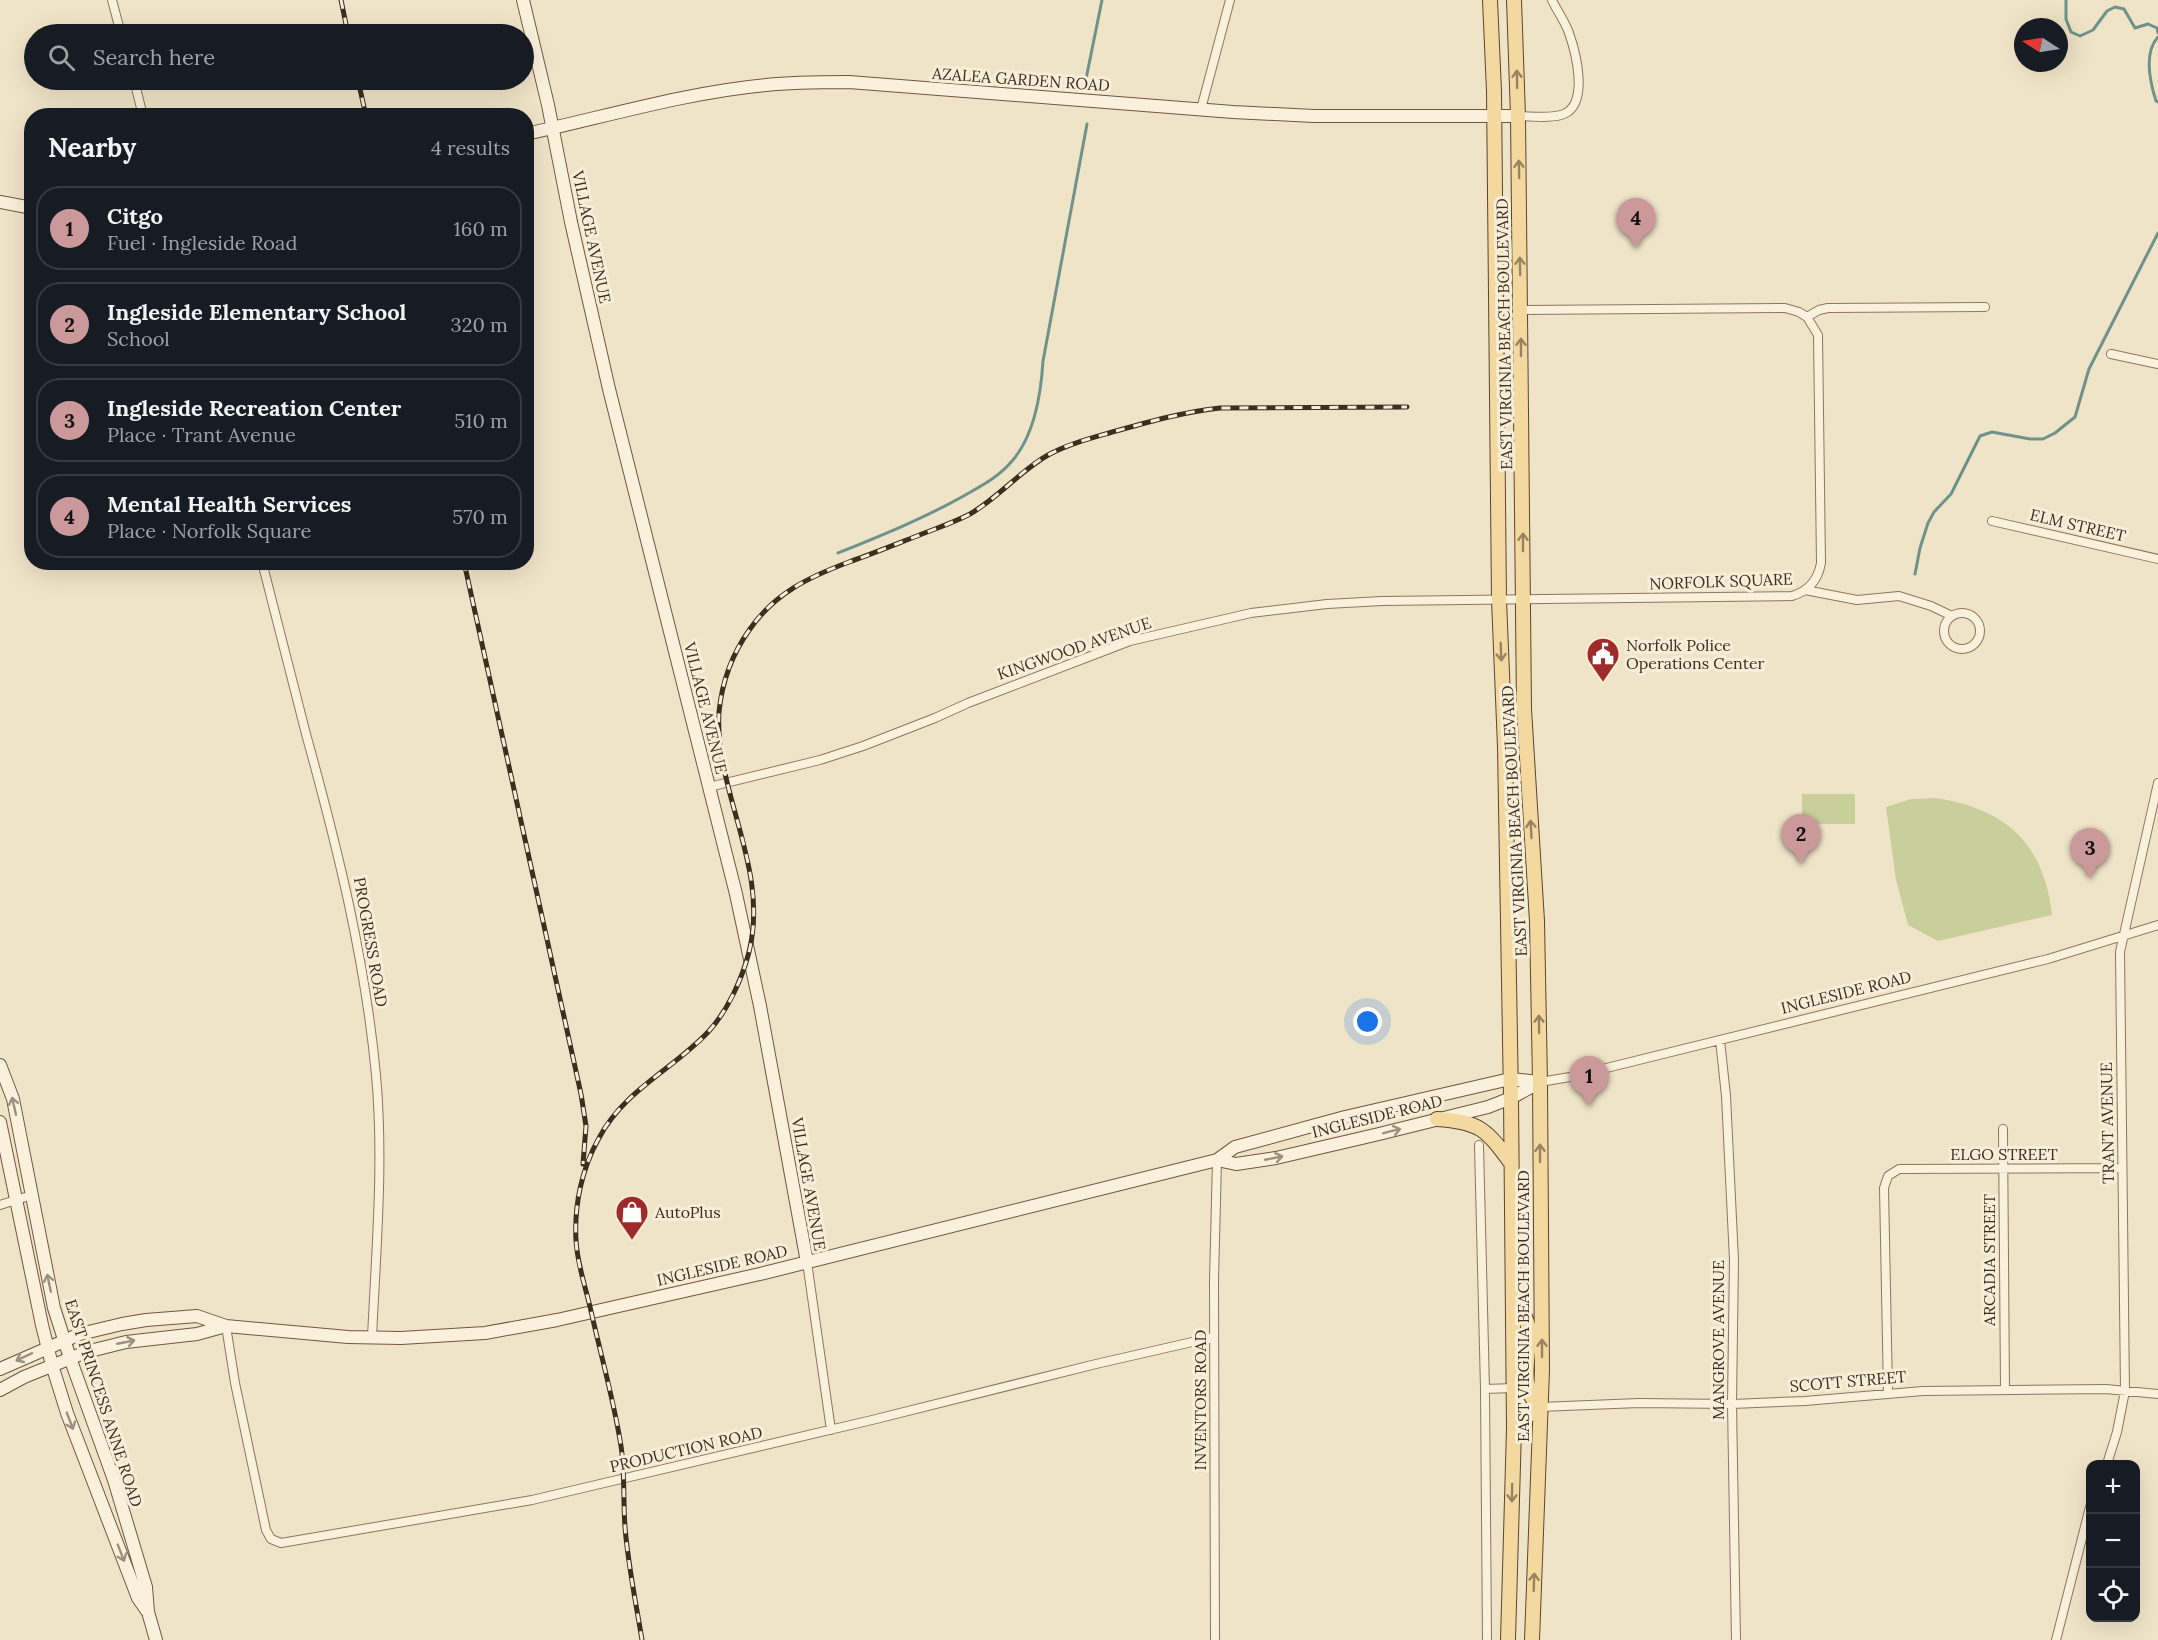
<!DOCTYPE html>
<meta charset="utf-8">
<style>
body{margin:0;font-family:Lora,serif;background:#242831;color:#f1f3f6}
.controls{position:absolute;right:18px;bottom:18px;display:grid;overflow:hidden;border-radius:12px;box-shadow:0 6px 24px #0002}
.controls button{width:54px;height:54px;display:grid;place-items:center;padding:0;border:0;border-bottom:2px solid #363941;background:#171b24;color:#f1f3f6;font:30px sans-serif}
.compass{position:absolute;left:2014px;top:18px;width:54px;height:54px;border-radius:50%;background:#171b24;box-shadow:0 6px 24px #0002;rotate:282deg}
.you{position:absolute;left:1368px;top:1022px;width:21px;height:21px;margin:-15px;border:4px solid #fff;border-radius:50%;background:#1a73e8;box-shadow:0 0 0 9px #1a73e833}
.badge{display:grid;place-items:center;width:39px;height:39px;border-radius:50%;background:#cc999b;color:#111;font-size:20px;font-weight:700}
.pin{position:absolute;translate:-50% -50px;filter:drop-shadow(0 2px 3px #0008)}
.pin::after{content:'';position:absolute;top:32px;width:21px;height:18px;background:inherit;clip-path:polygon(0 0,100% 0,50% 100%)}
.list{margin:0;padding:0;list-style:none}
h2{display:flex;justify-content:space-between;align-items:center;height:78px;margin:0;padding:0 24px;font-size:26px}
h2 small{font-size:20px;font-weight:400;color:#9ea1a6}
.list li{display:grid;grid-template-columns:39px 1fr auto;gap:18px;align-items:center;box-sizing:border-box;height:84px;margin:0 12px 12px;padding:0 12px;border:2px solid #363941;border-radius:24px}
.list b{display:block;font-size:22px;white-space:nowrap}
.list p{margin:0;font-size:20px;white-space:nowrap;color:#9ea1a6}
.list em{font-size:20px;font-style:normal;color:#9ea1a6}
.icon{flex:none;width:33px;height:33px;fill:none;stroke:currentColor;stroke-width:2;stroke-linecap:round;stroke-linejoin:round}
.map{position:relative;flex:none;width:2158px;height:1640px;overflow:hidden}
.search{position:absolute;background:#171b24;box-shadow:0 6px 24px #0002;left:24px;top:24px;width:510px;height:66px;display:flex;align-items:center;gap:15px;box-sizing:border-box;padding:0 21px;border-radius:33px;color:#9ea1a6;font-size:22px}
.panel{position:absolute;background:#171b24;box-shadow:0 6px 24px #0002;left:24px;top:108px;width:510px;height:462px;border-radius:24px}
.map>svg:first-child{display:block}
.green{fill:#c9cf9b}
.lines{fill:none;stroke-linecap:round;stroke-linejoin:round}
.stream{stroke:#6f938a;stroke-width:3}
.street-casing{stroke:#8d765c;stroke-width:10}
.secondary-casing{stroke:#6f573f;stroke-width:14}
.primary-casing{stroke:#5b4430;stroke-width:16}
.street{stroke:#faf1dc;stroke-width:8}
.secondary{stroke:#faf1dc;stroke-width:12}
.primary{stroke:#f3d9a0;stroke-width:14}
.rail-casing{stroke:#3d2e20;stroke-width:5}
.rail{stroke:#f7eed8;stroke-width:3;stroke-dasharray:9;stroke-linecap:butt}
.oneway{stroke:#988460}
.oneway2{stroke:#9c907e}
.labels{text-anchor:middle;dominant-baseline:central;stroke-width:6;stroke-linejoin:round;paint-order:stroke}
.street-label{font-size:16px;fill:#3d2e20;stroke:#f7eed8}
.poi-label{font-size:16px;fill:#3d2e20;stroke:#f7eed8;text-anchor:start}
</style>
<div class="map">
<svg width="2158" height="1640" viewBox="0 0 2158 1640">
<rect width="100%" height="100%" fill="#f0e4c8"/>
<path class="green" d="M1802,794h53v30h-53z
M1936,798c70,11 108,45 116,117l-114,26 -30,-16 -12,-45 -10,-73 25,-8z"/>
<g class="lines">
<path class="stream" d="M2066,0v19l5,13 9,4 13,-6 14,-19 8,-4 9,2 11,19 13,-4 9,4 1,5
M2158,37c-15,16 -8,45 -2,64l2,1
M1086,79l16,-79
M838,553c42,-17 82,-33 122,-55 19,-11 38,-20 52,-37 23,-26 29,-67 31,-100l44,-237
M1915,574l5,-26 8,-25 6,-11 17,-18 29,-58 12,-4 38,7h13l12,-6 20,-16 14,-48 69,-136"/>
<g class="street-casing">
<path id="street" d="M112,0l9,34
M134,80l9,36
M1201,109l29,-109
M1518,116c13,0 34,3 46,-2 25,-11 12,-61 5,-81 -4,-12 -12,-22 -17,-33
M1807,317l12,-7 9,-2 157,-1
M2111,354l47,10
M1992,521l166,38
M262,562c15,57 29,115 44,172 31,112 59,224 70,341 8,87 0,175 -4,263
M1805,590l52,10 42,-4 32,10 21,10
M1944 631a18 18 0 1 1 36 0a18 18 0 1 1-36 0Z
M709,787l111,-27 43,-14 72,-28 33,-15 162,-62 121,-28 76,-9 55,-3 410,-5c17,-5 26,-16 29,-33l-3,-228 -11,-18 -8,-5 -14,-4 -265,2
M1720,1040l6,56 8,164 -2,144 4,236
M1540,1082l30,-5 478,-118 110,-34
M2003,1129l2,261
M1479,1145l6,244 2,251
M0,1205l32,-10
M807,1262l24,168
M226,1326l9,57 31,147 5,9 10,4 251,-43 340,-80 224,-56 118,-27
M1485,1389l29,-1
M1888,1393l-4,-205 4,-12 11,-7 223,-1
M1540,1407l99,-4 93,1 73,-3 118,-10 183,-2 52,5
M2107,1464l10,-32 8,-41 -5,-439 38,-169
M1215,1640l-1,-359 3,-121
M2056,1640l34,-133"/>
</g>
<g class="secondary-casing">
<path id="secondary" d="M523,0l25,105 23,117 38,167 127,505 24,112 47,256
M526,134c78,-17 162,-42 240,-49 27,-3 55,-3 83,-3l384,30 81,4h204
M0,202l32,6
M0,1065l13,34 41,209 16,50 44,122 32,107 2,25 8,28
M0,1122l42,203 10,40 15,48 71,185 9,13
M1217,1160l19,4 40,-6 103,-24 109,-27 23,-9 29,-16
M0,1369l80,-35 42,-10 24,-4 51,-4 29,10
M0,1390l24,-13 62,-25 40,-10 71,-8 29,-8 122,11 53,1 84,-5 72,-13 203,-46 457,-114 18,-13 110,-30 165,-38 30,3"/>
</g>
<g class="primary-casing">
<path id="primary" d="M1490,0l4,91 5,509 6,147 6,351 3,331 -6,211
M1514,0l4,116 6,593 13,212 3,161 2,288 -10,270
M1437,1119c43,3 49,10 74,44
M1515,1296c4,9 11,20 13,30 4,27 -12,61 12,81
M1514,1434l15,-20 11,-7"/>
</g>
<use href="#street" class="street"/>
<use href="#secondary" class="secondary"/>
<use href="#primary" class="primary"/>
<g class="rail-casing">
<path id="rail" d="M341,0l7,34
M358,80l8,36
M464,562l117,532 5,32 -3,38
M642,1640c-6,-37 -14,-75 -17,-113 -2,-27 0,-54 -4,-81 -7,-45 -20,-90 -30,-135 -5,-23 -14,-47 -15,-71 -2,-35 6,-72 23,-102 25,-48 75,-69 110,-107 19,-21 33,-52 40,-79 21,-84 -35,-160 -30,-240 3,-31 13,-58 31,-83 25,-36 59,-52 99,-67 23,-8 45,-17 68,-26 17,-7 36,-13 53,-22 28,-16 50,-43 78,-59 18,-10 40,-16 61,-22 36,-10 73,-21 111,-25l187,-1"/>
</g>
<use href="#rail" class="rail"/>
</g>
<defs><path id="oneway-shaft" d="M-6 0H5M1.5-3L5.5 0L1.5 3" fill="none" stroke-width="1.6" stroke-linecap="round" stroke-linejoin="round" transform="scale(1.5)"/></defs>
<g class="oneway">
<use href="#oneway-shaft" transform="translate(1517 79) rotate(-91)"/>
<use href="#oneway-shaft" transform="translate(1519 169) rotate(-91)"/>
<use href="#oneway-shaft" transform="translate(1520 266) rotate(-91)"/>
<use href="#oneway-shaft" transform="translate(1521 347) rotate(-90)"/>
<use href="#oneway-shaft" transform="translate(1523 542) rotate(-90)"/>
<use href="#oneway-shaft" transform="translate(1501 652) rotate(88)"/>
<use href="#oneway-shaft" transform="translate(1531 829) rotate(-93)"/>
<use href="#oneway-shaft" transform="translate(1539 1024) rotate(-91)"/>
<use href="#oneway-shaft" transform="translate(1540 1153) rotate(-90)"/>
<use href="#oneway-shaft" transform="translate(1542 1348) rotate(-90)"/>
<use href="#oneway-shaft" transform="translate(1512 1493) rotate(91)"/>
<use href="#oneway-shaft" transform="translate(1534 1582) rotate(-88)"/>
</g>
<g class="oneway2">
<use href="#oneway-shaft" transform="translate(14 1106) rotate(-103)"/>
<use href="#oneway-shaft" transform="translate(1392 1131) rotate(-14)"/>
<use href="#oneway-shaft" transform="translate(1274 1158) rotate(-11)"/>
<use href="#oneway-shaft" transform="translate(49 1283) rotate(-102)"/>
<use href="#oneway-shaft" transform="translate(126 1342) rotate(-11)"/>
<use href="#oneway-shaft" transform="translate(24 1357) rotate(155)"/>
<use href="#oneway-shaft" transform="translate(70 1421) rotate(69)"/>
<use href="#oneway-shaft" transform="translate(121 1553) rotate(69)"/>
</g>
<defs>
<g id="civic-pin" transform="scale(1.725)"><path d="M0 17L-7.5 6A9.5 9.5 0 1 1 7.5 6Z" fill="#9e2a2b" stroke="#f7eed8"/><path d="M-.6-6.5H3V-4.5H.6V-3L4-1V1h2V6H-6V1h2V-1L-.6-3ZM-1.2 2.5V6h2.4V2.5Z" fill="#fff"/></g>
<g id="shop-pin" transform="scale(1.725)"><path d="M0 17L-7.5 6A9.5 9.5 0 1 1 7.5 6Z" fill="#9e2a2b" stroke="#f7eed8"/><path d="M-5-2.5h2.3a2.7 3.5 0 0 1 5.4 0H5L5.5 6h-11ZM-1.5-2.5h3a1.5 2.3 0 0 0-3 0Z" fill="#fff"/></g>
</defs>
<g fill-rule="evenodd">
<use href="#civic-pin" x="1603" y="654"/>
<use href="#shop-pin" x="632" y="1212"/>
</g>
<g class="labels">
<g class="street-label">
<text transform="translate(1021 79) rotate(4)">AZALEA GARDEN ROAD</text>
<text transform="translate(592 237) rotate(78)">VILLAGE AVENUE</text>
<text transform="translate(1504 334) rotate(-91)">EAST VIRGINIA BEACH BOULEVARD</text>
<text transform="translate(2078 525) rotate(13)">ELM STREET</text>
<text transform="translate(1721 581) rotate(-2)">NORFOLK SQUARE</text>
<text transform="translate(1074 648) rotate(-19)">KINGWOOD AVENUE</text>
<text transform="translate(706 708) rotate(76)">VILLAGE AVENUE</text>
<text transform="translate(1514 821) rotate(-93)">EAST VIRGINIA BEACH BOULEVARD</text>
<text transform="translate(371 942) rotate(80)">PROGRESS ROAD</text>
<text transform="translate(1846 992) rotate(-14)">INGLESIDE ROAD</text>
<text transform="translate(1377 1116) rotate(-14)">INGLESIDE ROAD</text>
<text transform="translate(2107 1123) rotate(-91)">TRANT AVENUE</text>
<text x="2004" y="1154">ELGO STREET</text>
<text transform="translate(809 1184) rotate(80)">VILLAGE AVENUE</text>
<text transform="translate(1989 1260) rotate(-90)">ARCADIA STREET</text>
<text transform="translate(722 1265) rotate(-13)">INGLESIDE ROAD</text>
<text transform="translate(1523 1306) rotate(-90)">EAST VIRGINIA BEACH BOULEVARD</text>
<text transform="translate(1718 1340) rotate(-90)">MANGROVE AVENUE</text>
<text transform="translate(1848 1381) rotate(-5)">SCOTT STREET</text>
<text transform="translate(1200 1400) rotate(-90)">INVENTORS ROAD</text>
<text transform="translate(104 1403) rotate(72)">EAST PRINCESS ANNE ROAD</text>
<text transform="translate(686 1449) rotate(-13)">PRODUCTION ROAD</text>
</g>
<g class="poi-label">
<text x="1626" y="645">Norfolk Police<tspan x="1626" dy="18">Operations Center</tspan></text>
<text x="655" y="1212">AutoPlus</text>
</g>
</g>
</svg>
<div class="controls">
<button>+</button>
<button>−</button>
<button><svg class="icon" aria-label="locate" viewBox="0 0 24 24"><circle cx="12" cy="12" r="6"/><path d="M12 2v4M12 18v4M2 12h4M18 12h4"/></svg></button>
</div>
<svg class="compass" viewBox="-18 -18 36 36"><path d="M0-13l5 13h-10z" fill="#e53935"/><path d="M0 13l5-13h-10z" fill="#9ea1a6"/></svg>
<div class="you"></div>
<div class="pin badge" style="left:1589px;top:1106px">1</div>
<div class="pin badge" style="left:1801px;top:864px">2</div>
<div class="pin badge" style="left:2090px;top:878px">3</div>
<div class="pin badge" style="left:1636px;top:248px">4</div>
<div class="search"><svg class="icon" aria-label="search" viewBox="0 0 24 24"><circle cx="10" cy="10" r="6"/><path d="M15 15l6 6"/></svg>Search here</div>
<section class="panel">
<h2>Nearby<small>4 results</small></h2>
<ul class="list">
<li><span class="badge">1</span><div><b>Citgo</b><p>Fuel · Ingleside Road</p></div><em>160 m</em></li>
<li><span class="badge">2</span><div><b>Ingleside Elementary School</b><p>School</p></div><em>320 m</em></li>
<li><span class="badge">3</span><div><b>Ingleside Recreation Center</b><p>Place · Trant Avenue</p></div><em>510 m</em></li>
<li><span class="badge">4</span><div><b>Mental Health Services</b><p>Place · Norfolk Square</p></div><em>570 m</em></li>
</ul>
</section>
</div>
